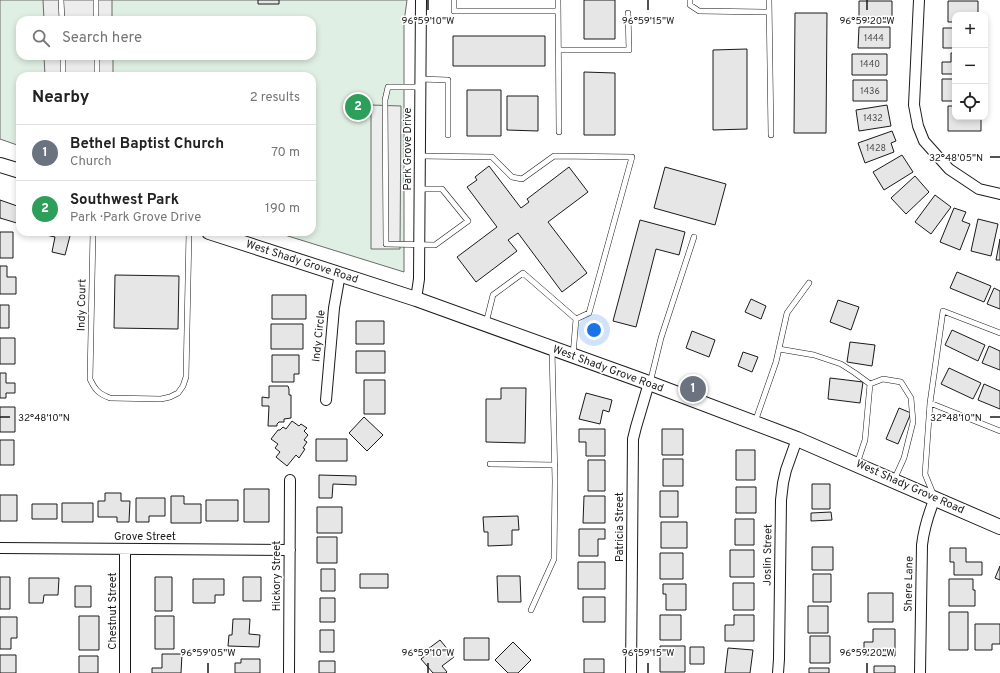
<!DOCTYPE html>
<meta charset="utf-8">
<style>
body{margin:0;font-family:Overpass,sans-serif;background:#f2f2f2;color:#222}
.controls{position:absolute;right:12px;top:12px;display:grid;overflow:hidden;border-radius:8px;box-shadow:0 2px 6px #0003}
.controls button{width:36px;height:36px;display:grid;place-items:center;padding:0;border:0;border-bottom:1px solid #e0e0e0;background:#fff;color:#222;font:20px sans-serif}
.you{position:absolute;left:594px;top:330px;width:14px;height:14px;margin:-10px;border:3px solid #fff;border-radius:50%;background:#1a73e8;box-shadow:0 0 0 6px #1a73e833}
.badge{display:grid;place-items:center;width:26px;height:26px;border-radius:50%;background:#7c3aed;color:#fff;font-size:13px;font-weight:700}
.pin{position:absolute;translate:-50% -50%;border:2px solid #fff;box-shadow:0 1px 4px #0006}
.list{margin:0;padding:0;list-style:none}
h2{display:flex;justify-content:space-between;align-items:center;height:52px;margin:0;padding:0 16px;font-size:17px}
h2 small{font-size:13px;font-weight:400;color:#767676}
.list li{display:grid;grid-template-columns:26px 1fr auto;gap:12px;align-items:center;box-sizing:border-box;height:56px;padding:0 16px;border-top:1px solid #e0e0e0}
.list b{display:block;font-size:15px;white-space:nowrap}
.list p{margin:0;font-size:13px;white-space:nowrap;color:#767676}
.list em{font-size:13px;font-style:normal;color:#767676}
.icon{flex:none;width:22px;height:22px;fill:none;stroke:currentColor;stroke-width:2;stroke-linecap:round;stroke-linejoin:round}
.map{position:relative;flex:none;width:1000px;height:673px;overflow:hidden}
.search{position:absolute;background:#fff;box-shadow:0 2px 6px #0003;left:16px;top:16px;width:300px;height:44px;display:flex;align-items:center;gap:10px;box-sizing:border-box;padding:0 14px;border-radius:12px;color:#767676;font-size:15px}
.panel{position:absolute;background:#fff;box-shadow:0 2px 6px #0003;left:16px;top:72px;width:300px;height:164px;border-radius:12px}
.map>svg:first-child{display:block}
.green{fill:#e0efe3;stroke:#6a6a6a;fill-rule:evenodd}
.parking{fill:#ededed;stroke:#6a6a6a}
.building{fill:#e6e6e6;stroke:#1a1a1a}
.lines{fill:none;stroke-linecap:round;stroke-linejoin:round}
.service-casing{stroke:#1a1a1a;stroke-width:6}
.minor-casing{stroke:#1a1a1a;stroke-width:12}
.secondary-casing{stroke:#1a1a1a;stroke-width:16}
.service{stroke:#fff;stroke-width:5}
.minor{stroke:#fff;stroke-width:10}
.secondary{stroke:#fff;stroke-width:14}
.ticks{fill:none;stroke:#1a1a1a;stroke-width:1.5}
.labels{text-anchor:middle;dominant-baseline:central;stroke-width:3;stroke-linejoin:round;paint-order:stroke}
.number-label{font-size:9px;fill:#4d4d4d}
.street-label{font-size:11px;fill:#1a1a1a;stroke:#fff}
.ticks-label{font-size:10px;text-anchor:middle;fill:#1a1a1a;stroke:#fff;stroke-width:3;stroke-linejoin:round;paint-order:stroke}
</style>
<div class="map">
<svg width="1000" height="673" viewBox="0 0 1000 673">
<rect width="100%" height="100%" fill="#fff"/>
<path class="green" d="M0,0h407l-3,22v250l-129,-40h37v-156h-292v70l-20,-7zM20,20h292v36h-292z"/>
<path class="parking" d="M43,0h69v20h-68z
M44,56h69v20h-68z
M371,105l30,1 -1,143h-29z"/>
<path class="building" d="M258,0h21v4h-21z
M584,0h31v39h-31z
M859,1h33v21h-33z
M948,1h30v14h-23v7h-7z
M795,13h32l-1,120h-32z
M859,27h31v21h-32z
M943,28h12v20h-12z
M453,36h92v30h-92z
M747,49v80l-34,1v-80z
M951,53h4v21h-13v-12h9z
M852,54h35v21h-35z
M584,72l31,1v62h-31z
M942,79h13v22h-13z
M853,80h34v21h-34z
M467,90h34v46h-34z
M507,96h31v35l-31,-1z
M887,105l4,21 -32,5 -3,-21z
M948,106h7v11h26v14h-33z
M892,131l4,10 -5,2 3,9 -29,11 -7,-20z
M902,155l11,17 -29,18 -11,-18z
M489,166l32,42 8,-6 -2,-3 42,-32 19,25 -40,30 39,51 -25,19 -44,-59 -10,7 9,11 -41,31 -19,-25 40,-30 -30,-40 10,-7 -2,-3z
M665,167l61,17 -11,41 -61,-17z
M915,176l14,16 -23,22 -15,-16z
M935,195l16,12 -20,27 -16,-12z
M0,200l20,7v17l-20,-6z
M954,208l12,4 -4,9 8,3 -10,26 -20,-8z
M978,219l20,5 -7,32 -20,-5z
M640,220l45,12 -6,23 -23,-6 -20,78 -23,-6z
M0,232h13v26h-13z
M47,232h24l-6,23 -13,-3 3,-15 -9,-2z
M1000,239v21h-4z
M0,266h7v11h9v17h-16z
M957,272l34,14 -7,16 -34,-14z
M115,275l64,1 -1,53 -64,-1z
M994,288l6,3v18l-13,-5z
M272,295h34v24h-34z
M751,299l15,7 -5,13 -16,-7z
M838,300l21,7 -8,23 -21,-8z
M0,305h9v23h-9z
M356,321h28v23h-28z
M271,324h32v25h-32z
M952,330l33,15 -7,16 -33,-16z
M692,331l23,9 -6,17 -23,-9z
M0,338h15v26h-15z
M850,342l25,3 -3,21 -25,-4z
M989,346l11,5v19l-18,-7z
M356,351h29v22h-29z
M743,352l15,5 -6,15 -14,-6z
M272,355h27v19h-5v8h-22z
M949,368l32,15 -8,16 -32,-15z
M0,373h6v10h9v10h-9v5h-6z
M830,378l33,4 -3,21 -32,-4z
M364,380h21v34h-21z
M984,384l16,7v18l-22,-9z
M269,386h19l1,3v6h2v23l-7,1v3h-5l-2,2v2h-9l1,-20h-7v-9l7,1z
M501,388h25l-1,55 -39,-1v-43h15z
M586,393l26,7 -3,12 -6,-2 -3,14 -21,-5z
M0,407h15v25h-15z
M899,408l12,5 -13,31 -12,-5z
M364,417l19,18 -16,16 -18,-18z
M292,421l7,5 2,-2 6,4 -3,3 4,4 -4,5 3,2 -4,6 2,1 -6,9 -3,-3 -9,11 -11,-9 4,-5 -5,-4 3,-4 -7,-5 7,-9h2l3,-3 3,2z
M579,429h26v27h-19v-14h-7z
M662,429h21v26h-21z
M316,439h31v22h-31z
M0,440h14v25h-14z
M736,450h19v30h-19z
M663,459h20v27h-20z
M588,460h17v31h-17z
M319,475l37,1v9l-23,-1 -1,14h-13z
M812,484h18v25h-18z
M736,487h20v26h-20z
M244,489h25v33h-25z
M660,491h18v26h-18z
M105,493h16v8h9l-1,21h-12v-5h-19v-16h7z
M0,495h17v26h-17z
M171,496h13v8h17v19h-30z
M584,496h21v27h-22z
M136,498h29v18h-16v6h-13z
M206,500h32v21h-32z
M62,503h31v19h-31z
M32,504h25v15h-25z
M317,507h25v26h-25z
M831,512l1,8 -21,1v-8z
M518,516l1,14h-7v15l-24,1v-14h-4l-1,-15z
M735,519h19v26h-19z
M661,522h26v26h-26z
M579,529h26v10h-7v17h-19z
M317,537h20v26h-20z
M812,547h21v23h-21z
M950,548h16v14h16v13h-28v-13h-4z
M730,550h24v27h-24z
M660,553h23v26h-23z
M578,562h27v27h-27z
M1000,566v14l-5,-2z
M321,569h14v22h-14z
M360,574h28v14h-28z
M813,574h18v28h-18z
M497,576h23l1,26h-23z
M0,577h10v32h-10z
M155,577h17v34h-17z
M243,577h18v24h-18z
M29,578h30l-1,17h-14l-1,8h-14z
M193,579h31v16h-9v8h-22z
M949,579h24v11h2v16h-26z
M733,583h21v27h-21z
M663,584h23v26h-20v-16h-3z
M75,586h16v21h-16z
M868,593h25v29h-25z
M583,597h22v25h-22z
M320,598h15v24h-15z
M808,606h20v27h-20z
M949,612h19v38h-19z
M660,615h21v25h-21z
M734,615h20v26h-29v-16h9z
M79,616h20v34h-20z
M155,616h19v33h-19z
M0,617h17v21h-6v11h-11z
M233,619h17l-1,15 11,1 -1,12 -31,-1 1,-11h3z
M975,624h25v20h-8v6h-17z
M873,629h22v27l-31,-1v-13h9z
M320,630h14v22h-14z
M810,636h20v27h-20z
M464,638h25v22h-25z
M440,640l14,17 -12,9 5,6 -1,1h-13l-12,-14 9,-7 -2,-3z
M513,642l18,18 -13,13h-10l-13,-13z
M660,646h25v26h-25z
M690,647h14v17h-14z
M728,648l25,2 -3,23h-25z
M162,654h20l-1,19h-29v-5h10z
M0,655h16v18h-16z
M79,656h19v17h-19z
M241,659h19v14h-25v-10h6z
M584,659h20v14h-20z
M319,661h16v12h-16z
M874,666h21v7h-21z
M809,668h20v5h-20z"/>
<g class="lines">
<g class="service-casing">
<path id="service" d="M61,0l1,20
M96,0v20
M454,0v11h104
M558,0l1,132
M690,0v5l9,6 70,1
M769,0l2,135
M558,50h71l-1,-37
M63,56v20
M97,56v20
M420,79l28,1v55
M420,156l72,1 20,20 10,2 32,-23 78,1 -43,156 -13,6
M420,189h22l26,32 -33,24 -49,-1 -1,-144 3,-13h32
M93,232l-3,147c5,11 9,15 20,19l51,1 9,-2 8,-4 5,-7 3,-9 3,-145
M486,323l7,-28 30,-22 53,46
M779,349l35,6 27,9 14,9 15,11
M573,355l3,-36
M650,383l11,-45 33,-101
M930,403l70,28
M755,422l21,-60 11,-49 22,-30
M490,464l65,1
M857,464l8,-24 5,-56 13,-5 18,3 10,16 2,24 -9,36 -10,22
M934,496l-9,-22 5,-71 13,-92 57,22
M531,610l23,-51 1,-78 -3,-132"/>
</g>
<g class="minor-casing">
<path id="minor" d="M919,0l-5,105 4,21 6,15 25,28 30,20 21,5
M416,299l3,-20 2,-279
M326,400l8,-92 6,-34
M0,548l290,2
M125,673v-124
M289,673l1,-193
M631,673l2,-234 3,-12 13,-44
M778,673l1,-14 2,-159 2,-17 3,-13 11,-31
M920,673l2,-128c2,-17 6,-30 13,-47"/>
</g>
<g class="secondary-casing">
<path id="secondary" d="M0,165l20,6
M209,232l207,67 233,84 148,56 203,88"/>
</g>
<use href="#service" class="service"/>
<use href="#minor" class="minor"/>
<use href="#secondary" class="secondary"/>
</g>
<path class="ticks" d="M428,0v10M648,0v10M867,0v10M990,157h10M0,417h10M990,417h10M208,663v10M428,663v10M648,663v10M867,663v10"/>
<g class="labels">
<g class="number-label">
<text x="874" y="38">1444</text>
<text x="870" y="64">1440</text>
<text x="870" y="91">1436</text>
<text x="873" y="118">1432</text>
<text x="876" y="148">1428</text>
</g>
<g class="street-label">
<text transform="translate(408 149) rotate(-90)">Park Grove Drive</text>
<text transform="translate(302 262) rotate(18)">West Shady Grove Road</text>
<text transform="translate(82 305) rotate(-89)">Indy Court</text>
<text transform="translate(319 336) rotate(-84)">Indy Circle</text>
<text transform="translate(608 369) rotate(20)">West Shady Grove Road</text>
<text transform="translate(910 487) rotate(24)">West Shady Grove Road</text>
<text transform="translate(620 527) rotate(-90)">Patricia Street</text>
<text x="145" y="537">Grove Street</text>
<text transform="translate(768 555) rotate(-89)">Joslin Street</text>
<text transform="translate(277 576) rotate(-90)">Hickory Street</text>
<text transform="translate(909 584) rotate(-89)">Shere Lane</text>
<text transform="translate(113 611) rotate(-90)">Chestnut Street</text>
</g>
</g>
<g class="ticks-label">
<text x="428" y="24">96°59'10"W</text>
<text x="648" y="24">96°59'15"W</text>
<text x="867" y="24">96°59'20"W</text>
<text x="956" y="161">32°48'05"N</text>
<text x="956" y="421">32°48'10"N</text>
<text x="44" y="421">32°48'10"N</text>
<text x="208" y="656">96°59'05"W</text>
<text x="428" y="656">96°59'10"W</text>
<text x="648" y="656">96°59'15"W</text>
<text x="867" y="656">96°59'20"W</text>
</g>
</svg>
<div class="controls">
<button>+</button>
<button>−</button>
<button><svg class="icon" aria-label="locate" viewBox="0 0 24 24"><circle cx="12" cy="12" r="6"/><path d="M12 2v4M12 18v4M2 12h4M18 12h4"/></svg></button>
</div>
<div class="you"></div>
<div class="pin badge" style="left:693px;top:389px;background:#6b7280">1</div>
<div class="pin badge" style="left:358px;top:107px;background:#2e9e5b">2</div>
<div class="search"><svg class="icon" aria-label="search" viewBox="0 0 24 24"><circle cx="10" cy="10" r="6"/><path d="M15 15l6 6"/></svg>Search here</div>
<section class="panel">
<h2>Nearby<small>2 results</small></h2>
<ul class="list">
<li><span class="badge" style="background:#6b7280">1</span><div><b>Bethel Baptist Church</b><p>Church</p></div><em>70 m</em></li>
<li><span class="badge" style="background:#2e9e5b">2</span><div><b>Southwest Park</b><p>Park · Park Grove Drive</p></div><em>190 m</em></li>
</ul>
</section>
</div>
